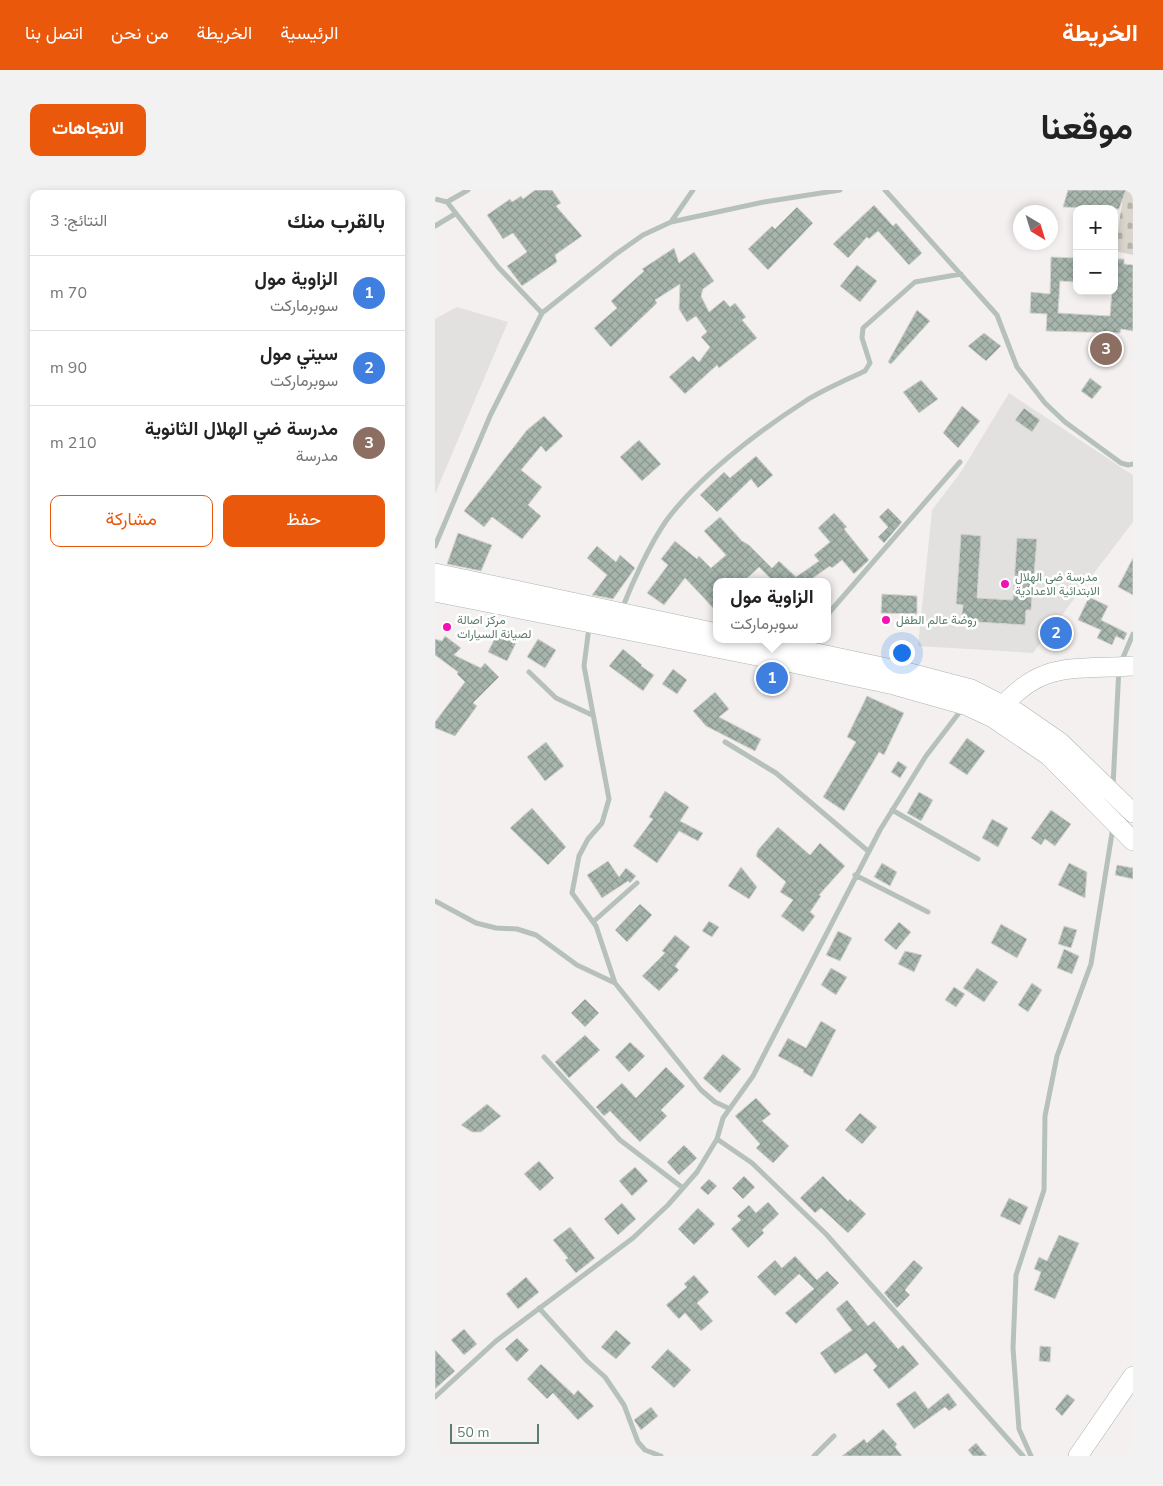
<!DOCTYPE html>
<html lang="ar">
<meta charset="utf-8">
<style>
body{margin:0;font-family:"Nunito Sans",Vazirmatn,sans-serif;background:#f2f2f2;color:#222;direction:rtl}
.controls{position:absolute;right:15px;top:15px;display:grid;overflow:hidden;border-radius:10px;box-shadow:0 2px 8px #0003}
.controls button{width:45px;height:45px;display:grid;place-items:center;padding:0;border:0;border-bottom:1px solid #e0e0e0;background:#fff;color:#222;font:25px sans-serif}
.compass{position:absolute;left:578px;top:15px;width:45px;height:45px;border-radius:50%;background:#fff;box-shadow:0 2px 8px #0003;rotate:142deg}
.scale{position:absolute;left:15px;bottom:12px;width:89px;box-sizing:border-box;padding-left:5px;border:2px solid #5c7d6d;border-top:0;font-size:14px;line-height:18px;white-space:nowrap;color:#5c7d6d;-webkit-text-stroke:4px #fff;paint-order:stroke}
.you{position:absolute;left:466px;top:462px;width:18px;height:18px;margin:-12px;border:4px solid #fff;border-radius:50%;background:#1a73e8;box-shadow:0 0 0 8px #1a73e833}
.badge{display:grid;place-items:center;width:32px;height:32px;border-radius:50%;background:#ea580c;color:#fff;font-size:16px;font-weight:700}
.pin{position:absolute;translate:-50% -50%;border:2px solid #fff;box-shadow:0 1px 5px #0006}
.popup{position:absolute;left:278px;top:388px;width:118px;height:65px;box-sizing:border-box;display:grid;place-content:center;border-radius:10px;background:#fff;filter:drop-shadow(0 1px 4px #0005);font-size:16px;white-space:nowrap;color:#767676}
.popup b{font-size:19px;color:#222}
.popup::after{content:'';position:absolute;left:50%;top:100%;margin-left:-10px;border:10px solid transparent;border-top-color:#fff}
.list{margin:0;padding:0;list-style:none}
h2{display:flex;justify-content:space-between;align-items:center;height:65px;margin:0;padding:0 20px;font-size:21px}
h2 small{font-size:16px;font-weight:400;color:#767676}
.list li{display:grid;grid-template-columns:32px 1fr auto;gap:15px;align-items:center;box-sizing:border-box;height:75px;padding:0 20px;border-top:1px solid #e0e0e0}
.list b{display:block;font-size:19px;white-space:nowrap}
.list p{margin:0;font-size:16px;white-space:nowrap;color:#767676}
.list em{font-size:16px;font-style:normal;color:#767676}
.actions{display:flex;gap:10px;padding:15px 20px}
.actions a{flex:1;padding:11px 0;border:1px solid #ea580c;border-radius:10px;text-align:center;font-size:18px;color:#ea580c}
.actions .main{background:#ea580c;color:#fff}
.map{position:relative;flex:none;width:698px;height:1266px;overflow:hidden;direction:ltr;border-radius:10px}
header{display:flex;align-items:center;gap:30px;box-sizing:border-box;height:70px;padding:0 25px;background:#ea580c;color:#fff}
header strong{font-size:24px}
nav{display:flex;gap:28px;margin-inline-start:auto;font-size:18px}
.intro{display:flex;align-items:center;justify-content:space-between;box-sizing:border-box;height:120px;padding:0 30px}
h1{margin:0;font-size:35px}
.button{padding:12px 22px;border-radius:10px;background:#ea580c;color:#fff;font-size:18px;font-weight:700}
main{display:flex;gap:30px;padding:0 30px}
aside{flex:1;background:#fff;border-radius:10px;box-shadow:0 2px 8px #0003}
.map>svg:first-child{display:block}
.built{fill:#e2e1df}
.cemetery{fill:url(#cemetery-stones)}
.building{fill:url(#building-cross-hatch);stroke:#d5d3d3}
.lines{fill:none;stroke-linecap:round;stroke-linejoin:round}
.secondary-casing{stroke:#a9b6b0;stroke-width:20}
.street{stroke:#b7c1bc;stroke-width:5}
.secondary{stroke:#fff;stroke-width:19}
.poi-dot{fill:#f211b2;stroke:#fff;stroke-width:2}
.labels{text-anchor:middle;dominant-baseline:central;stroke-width:5;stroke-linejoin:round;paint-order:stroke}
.poi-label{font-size:12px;fill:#5c7d6d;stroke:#fff;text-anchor:start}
</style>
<header>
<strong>الخريطة</strong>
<nav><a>الرئيسية</a><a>الخريطة</a><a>من نحن</a><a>اتصل بنا</a></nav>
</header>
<div class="intro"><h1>موقعنا</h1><a class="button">الاتجاهات</a></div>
<main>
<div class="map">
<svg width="698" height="1266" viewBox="0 0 698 1266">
<defs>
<pattern id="cemetery-stones" width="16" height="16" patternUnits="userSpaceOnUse" patternTransform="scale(1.25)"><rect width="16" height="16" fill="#dad6ce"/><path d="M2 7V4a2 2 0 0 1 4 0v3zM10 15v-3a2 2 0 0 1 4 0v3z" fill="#b4b3ab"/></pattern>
<pattern id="building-cross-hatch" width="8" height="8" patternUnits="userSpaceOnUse" patternTransform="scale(1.25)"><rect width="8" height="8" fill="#a7b5ad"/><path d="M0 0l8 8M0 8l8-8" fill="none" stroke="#8b9891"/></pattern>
</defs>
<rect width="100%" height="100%" fill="#f4f0ef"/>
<path class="built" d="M22,117l51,15 -73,172v-175z
M574,203l124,82v47l-100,131 -115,-7 14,-136 29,-38z"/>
<path class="cemetery" d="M689,0h9v65l-18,-4z"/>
<path class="building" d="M100,0h17l9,13 -5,3 26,30 -27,19 2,7 -35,24 -15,-20 20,-14 -14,-19 -10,6 -16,-24 23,-16 2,3 9,-6 2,3z
M633,0h58l-7,19 -56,-2z
M439,15l19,21 3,-3 26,30 -13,12 -31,-34 -9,8 -2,-2 -19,21 -15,-14z
M362,17l16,16 -45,47 -20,-21 24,-23 3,3z
M239,58l5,15 15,-11 20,29 -11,8 -2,7 8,16 15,-12 6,7 5,-4 11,14 -4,3 15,18 -38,30 -2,-3 -32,29 -16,-17 24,-21 6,6 11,-15 -9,-10 6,-5 -11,-16 -9,6 -8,-13 1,-25 -25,16 2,3 -46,44 -17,-19 23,-20 -6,-7 33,-30 -2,-2z
M616,67l26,1v24l-17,-1 -2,32 52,3 2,-25h2v-32h10v5l9,1v66l-12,-2 -1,4 -74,-2 1,-17 -17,-1 1,-21 19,2z
M422,75l20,16 -17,21 -20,-16z
M482,120l13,11 -39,43 -3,-2z
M549,143l17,13 -15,15 -18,-15z
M655,188l12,9 -10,12 -11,-8z
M486,190l17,19 -19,14 -16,-21z
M527,216l18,15 -22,27 -15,-15z
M589,218l16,12 -8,12 -17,-12z
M109,226l19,20 -17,16 -5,-6 -20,24 21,17 -14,18 13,11 -19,23 -30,-22 -8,10 -20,-16 63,-81z
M204,250l22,24 -19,17 -22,-24z
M321,266l17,19 -15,13 -7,-9 -34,33 -17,-17 24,-23 6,6z
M453,318l14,14 -18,21 -6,-6 10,-10 -9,-10z
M399,323l13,14 -3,2 25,31 -15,14 -12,-14 -10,8 -2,-2 -23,16h-33l-15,-15 -16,15h-26v30l-32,-34 -21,27 -17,-12 21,-28 -7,-6 14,-18 22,18 2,-3 12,12 15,-13 -22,-24 16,-14 22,24 7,4 23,23 7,-7 17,16 23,-16 -5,-6 16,-13 -12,-14z
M23,343l34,12 -11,26 -34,-7z
M526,344l20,2 -4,62 36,2 4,-62 20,1 -6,71h-5l-1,15 -64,-4 2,-16 -7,-1z
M162,356l19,16 4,-7 15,13 -22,31 -21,-4 15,-20 -20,-17z
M698,368v37l-15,-8z
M447,404l35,2v18l-36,-1z
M654,407l19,9 -7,14 26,13 -3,7 -8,-4 -4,9 -15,-7 4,-8 -23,-10z
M62,444l19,9 -9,18 -19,-9z
M10,446l16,12 -7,7 27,13 4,-5 14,14 -26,26 4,3 -22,30 -20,-8v-6l30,-40 -8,-8 1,-2 -23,-17v-16l7,2z
M103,449l18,11 -11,18 -18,-11z
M188,459l19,16 -1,1 13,9 -11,16 -34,-25z
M238,479l14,11 -10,14 -15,-10z
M280,502l14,17 -10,8 42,22 -6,12 -49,-25 -13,-15z
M432,506l37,17 -20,42 -5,-3 -35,59 -21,-14 33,-55 -9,-5z
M532,548l18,13 -18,24 -18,-12z
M111,552l18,24 -19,15 -18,-24z
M463,571l9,6 -7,11 -9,-6z
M230,601l24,16 -9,14 23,12 -5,8 -19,-10 -22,32 -24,-17 20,-27 -4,-2z
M484,602l14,8 -12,21 -14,-8z
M97,618l34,39 -18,18 -38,-37z
M616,620l20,14 -16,22 -10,-7 -4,6 -10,-7z
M557,629l16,9 -10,19 -16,-9z
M343,637l32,28 10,-12 25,23 -26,29 2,1 -11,16 5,4 -12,16 -22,-16 12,-16 -13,-8 6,-10 -30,-26 2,-6z
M173,671l11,16 7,-9 10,8 -6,7 -2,-2 -26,17 -15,-23z
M447,673l15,9 -7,14 -16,-9z
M634,673l18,9 -2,26 -27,-13z
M682,675l16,3v11l-18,-4z
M306,677l16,20 -8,12 -21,-13z
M205,714l12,11 -25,27 -12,-12z
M274,731l10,6 -7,10 -10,-6z
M464,732l12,10 -15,18 -12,-10z
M566,734l26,15 -10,19 -26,-15z
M629,736l13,4 -6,18 -13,-4z
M403,741l14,7 -12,23 -14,-6z
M240,745l15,12 -15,19 4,4 -20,21 -17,-15 23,-23 -3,-2z
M629,759l15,7 -7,18 -15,-6z
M470,761l17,4 -8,17 -16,-8z
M396,778l16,9 -11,18 -15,-10z
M542,778l21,14 -14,20 -21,-14z
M597,793l10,7 -14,22 -10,-7z
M519,797l11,7 -9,13 -11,-7z
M150,809l14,14 -14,14 -14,-14z
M386,831l15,9 -24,47 -9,-5 1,-2 -26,-14 10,-18 18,10z
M150,845l15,15 -31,28 -14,-16z
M195,852l15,14 -16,16 -14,-15z
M288,864l18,15 -21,24 -17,-15z
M231,877l19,19 -24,24 6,6 -27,26 -30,-31 -6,5 -8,-9 26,-24 14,15z
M321,908l15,16 -9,7 27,25 -16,17 -17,-15 4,-4 -25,-28z
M52,914l14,12 -20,16h-9l-11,-7z
M425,923l17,14 -15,17 -17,-14z
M249,955l13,13 -18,17 -12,-13z
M104,971l15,17 -14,13 -16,-17z
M200,977l13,14 -16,15 -13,-15z
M309,986l11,11 -12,12 -11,-11z
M388,986l25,25 2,-2 16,15 -18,19 -27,-25 -6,5 -15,-15z
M274,989l8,7 -9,9 -8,-7z
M574,1008l19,9 -8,18 -20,-9z
M333,1012l11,12 -17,16 2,3 -16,15 -17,-19 10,-9 -4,-4 12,-11 7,8z
M187,1013l14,16 -18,16 -14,-16z
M263,1018l17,16 -21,21 -16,-16z
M135,1037l25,31 -19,15 -11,-13 3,-2 -15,-18z
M624,1045l20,8 -24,56 -21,-9 7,-18 -7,-3 5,-12 8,4z
M360,1066l22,24 10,-9 12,12 -43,41 -11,-11 29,-24 -15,-15 -24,22 -18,-19 18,-17 7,8z
M479,1070l9,8 -18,22 5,5 -13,13 -13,-15z
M259,1085l15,17 -12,11 16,18 -12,10 -16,-18 -6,6 -13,-14 21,-18 -3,-3z
M91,1087l13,15 -21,17 -12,-15z
M412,1110l21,26 6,-5 24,28 5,-4 16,19 -30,25 -16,-19 4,-4 -11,-13 -31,21 -15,-21 32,-23 -16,-21z
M29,1139l13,15 -13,11 -13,-15z
M181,1140l15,13 -15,16 -15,-12z
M82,1148l12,12 -12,12 -12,-13z
M605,1156l11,1 -1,15 -11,-1z
M233,1159l23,21 -17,18 -23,-21z
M0,1160l20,21 -20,18z
M106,1174l33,31 4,-5 16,16 -16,14 -25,-27 -6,6 -20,-20z
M480,1201l13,18 20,-16 9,12 -8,6 -4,-4 -31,22 -18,-25z
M632,1204l8,6 -13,16 -7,-7z
M216,1217l7,9 -17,14 -7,-10z
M448,1239l14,15 -2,3 7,9h-60l22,-17 3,4z
M541,1253l11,13h-14l-5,-6z"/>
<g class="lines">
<g class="secondary-casing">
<path id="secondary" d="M0,383l282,60
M0,402l348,69 111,24 71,20 28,13 56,38 84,85
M315,449l156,33 65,17 47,24 42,29 73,71
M560,525c44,-55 74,-45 138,-49
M643,1266l55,-80"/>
</g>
<path class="street" d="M450,0l112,125 20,52 28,36 20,19 56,41 7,2 5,-1
M0,9l12,3 51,65 44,46 -52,103 -55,130
M12,12l21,-12
M236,32l22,-32
M0,36l20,-12
M107,123l74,-59 27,-19 28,-13 93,-20 76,-12
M187,419c10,-26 28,-65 44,-88 33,-45 94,-91 141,-121 18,-11 39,-20 58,-29l5,-8 -8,-25 1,-10 52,-46 46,-8
M392,425l133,-153
M154,437l-5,39 25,133 -7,24 -14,16 -9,17 -7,37 24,33 19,57
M94,482l27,26 36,17
M290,552l51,31 92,78
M678,596l6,-119 14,-33
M457,620l86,49
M420,685l73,37
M0,711l41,22 20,5 21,1 19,6 41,30 38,18 86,107 14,12 13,6
M159,731l43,-38
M109,867l76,83 63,48
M282,949l35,24 74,71 197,222
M104,1118l48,53 18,16 19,28 14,37 7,8 16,6
M0,1207l61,-56 137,-103 35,-33 29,-33 20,-33 6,-21 30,-42 127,-246 46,-74 36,-47
M379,1266l20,-20
M596,1266l-12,-27 -6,-81 3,-73 28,-85 1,-74 12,-60 34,-92 22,-137"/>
<use href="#secondary" class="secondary"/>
</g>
<g class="poi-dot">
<circle cx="570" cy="394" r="5"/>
<circle cx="451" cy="430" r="5"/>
<circle cx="12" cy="437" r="5"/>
</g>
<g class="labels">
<g class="poi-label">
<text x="580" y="387">مدرسة ضي الهلال<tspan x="580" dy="14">الابتدائية الاعدادية</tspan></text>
<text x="22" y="430">مركز اصالة<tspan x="22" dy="14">لصيانة السيارات</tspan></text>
<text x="461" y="430">روضة عالم الطفل</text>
</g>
</g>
</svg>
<div class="controls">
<button>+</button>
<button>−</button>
</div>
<svg class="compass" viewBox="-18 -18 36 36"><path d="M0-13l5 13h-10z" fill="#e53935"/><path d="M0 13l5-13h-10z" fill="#767676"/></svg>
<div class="scale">50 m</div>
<div class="you"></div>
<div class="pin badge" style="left:337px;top:488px;background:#3f7fe0">1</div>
<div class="popup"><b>الزاوية مول</b>سوبرماركت</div>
<div class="pin badge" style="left:621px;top:443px;background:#3f7fe0">2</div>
<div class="pin badge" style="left:671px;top:159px;background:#8d6e63">3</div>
</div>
<aside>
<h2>بالقرب منك<small>النتائج: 3</small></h2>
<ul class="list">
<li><span class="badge" style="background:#3f7fe0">1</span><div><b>الزاوية مول</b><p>سوبرماركت</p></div><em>70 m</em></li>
<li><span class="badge" style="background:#3f7fe0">2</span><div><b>سيتي مول</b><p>سوبرماركت</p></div><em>90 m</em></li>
<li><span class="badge" style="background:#8d6e63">3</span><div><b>مدرسة ضي الهلال الثانوية</b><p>مدرسة</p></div><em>210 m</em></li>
</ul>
<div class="actions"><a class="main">حفظ</a><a>مشاركة</a></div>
</aside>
</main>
